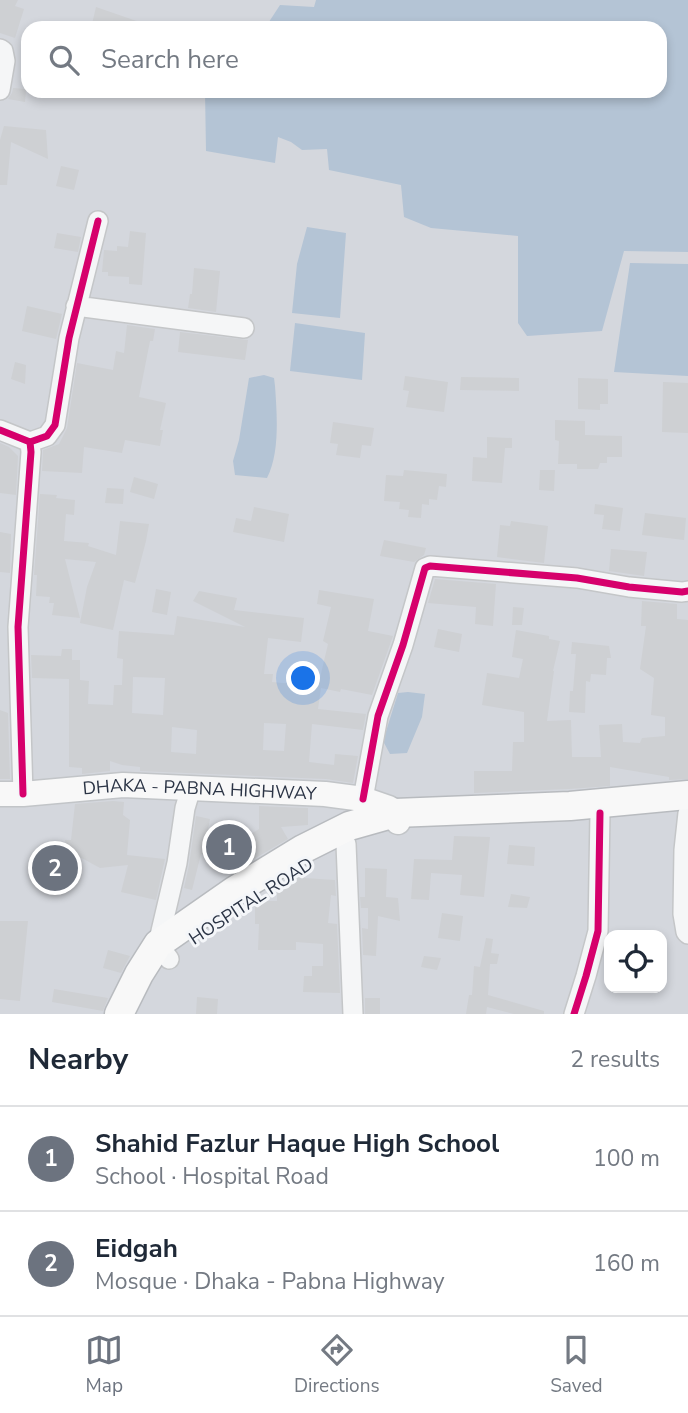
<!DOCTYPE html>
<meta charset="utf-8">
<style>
body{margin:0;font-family:"Nunito Sans",sans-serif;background:#f6f6f7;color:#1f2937}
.controls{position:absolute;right:21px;bottom:21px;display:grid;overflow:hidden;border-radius:14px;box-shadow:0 4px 10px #0003}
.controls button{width:63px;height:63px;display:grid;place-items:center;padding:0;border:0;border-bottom:2px solid #e0e1e3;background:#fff;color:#1f2937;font:35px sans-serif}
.you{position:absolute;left:304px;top:679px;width:24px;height:24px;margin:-18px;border:5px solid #fff;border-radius:50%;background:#1a73e8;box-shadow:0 0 0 10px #1a73e833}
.badge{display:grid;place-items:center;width:46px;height:46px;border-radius:50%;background:#6c737f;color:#fff;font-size:23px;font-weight:700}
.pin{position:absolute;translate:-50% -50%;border:4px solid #fff;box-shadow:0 2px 7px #0006}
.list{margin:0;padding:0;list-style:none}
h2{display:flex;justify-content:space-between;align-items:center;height:91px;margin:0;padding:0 28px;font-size:30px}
h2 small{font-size:23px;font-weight:400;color:#747a83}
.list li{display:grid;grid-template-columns:46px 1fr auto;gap:21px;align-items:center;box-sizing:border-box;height:105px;padding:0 28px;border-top:2px solid #e0e1e3}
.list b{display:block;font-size:26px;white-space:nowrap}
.list p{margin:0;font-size:23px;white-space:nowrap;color:#747a83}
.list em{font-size:23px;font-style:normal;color:#747a83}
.icon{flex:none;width:38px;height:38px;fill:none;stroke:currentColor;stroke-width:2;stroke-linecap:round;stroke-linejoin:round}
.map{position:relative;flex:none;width:688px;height:1014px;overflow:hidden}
.search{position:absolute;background:#fff;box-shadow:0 4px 10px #0003;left:21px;right:21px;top:21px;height:77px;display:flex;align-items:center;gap:18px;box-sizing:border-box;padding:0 24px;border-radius:21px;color:#747a83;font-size:26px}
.sheet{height:301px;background:#fff}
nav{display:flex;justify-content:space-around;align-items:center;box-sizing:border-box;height:98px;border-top:2px solid #e0e1e3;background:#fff;font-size:19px;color:#747a83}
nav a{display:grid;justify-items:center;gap:4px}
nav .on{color:#6c737f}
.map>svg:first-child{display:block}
.built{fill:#d4d7dd;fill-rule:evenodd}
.water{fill:#b4c4d5}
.building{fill:#ced0d3;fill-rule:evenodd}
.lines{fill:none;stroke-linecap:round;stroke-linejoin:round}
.minor-casing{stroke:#c4c6c8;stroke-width:22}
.major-casing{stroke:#c2c5c8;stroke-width:27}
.highway-casing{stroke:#b8bbbf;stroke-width:31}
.minor{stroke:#f5f6f7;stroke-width:19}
.major{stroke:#f8f8f8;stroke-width:24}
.highway{stroke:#f8f8f8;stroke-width:28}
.cycleway-casing{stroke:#f4f6f9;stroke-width:11}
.cycleway{stroke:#d6006c;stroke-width:7}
.labels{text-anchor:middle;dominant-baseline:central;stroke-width:6;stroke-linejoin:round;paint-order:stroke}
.street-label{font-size:18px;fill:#2b3445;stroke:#f4f6f9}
</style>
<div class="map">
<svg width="688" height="1014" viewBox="0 0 688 1014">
<rect width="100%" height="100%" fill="#e6e8ea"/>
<path class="built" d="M0,0h688v1014h-688zM28,28h632v63h-632zM609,935h53v53h-53z"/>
<path class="water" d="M316,0h372v252l-64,-1 -22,80 -75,5 -9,-13v-87l-87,-8 -27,-11 -3,-32 -72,-15 -2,-21 -25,1 -11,-8 -13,-5 -3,26 -69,-12 -1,-60h455v-63h-395l15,-23 34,2z
M307,227l39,6 -6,85 -48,-5 5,-49z
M630,263l58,1v112l-74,-4z
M295,323l70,10 -3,47 -72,-9z
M264,375l10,3 1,8c2,28 5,67 -8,92l-32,-3 -2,-14 6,-21 10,-62z
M408,692l17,2 -3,23 -15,36 -17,1 -7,-13 15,-48z"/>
<path class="building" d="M0,0h18l-3,6 9,3 -9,29 -15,-5z
M96,7l55,19v2h-60z
M13,88l13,1 -1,13 -17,-3 4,-6z
M4,126l42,4 2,29 -37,-17 -4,43h-7v-45z
M61,166l18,4 -5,20 -18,-4z
M130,231l16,2 -4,52 -13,-1v-7l-21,-1v-4h-6l2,-22 13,1v-5l11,1z
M57,233l24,4 -3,15 -24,-4z
M194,268l26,3 -4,41 -28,-4 2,-14h2z
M27,306l35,8 -6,25 -34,-8z
M127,325l28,4 -2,12h-3l-11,56 27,6 -6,27h3l-3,16 -35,-6 -3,13 -38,-6 -2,26 -40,-2 1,-21 16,-6 8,-16 10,-65 36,7 3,-19 8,2z
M180,332l68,8 -3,20 -67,-8z
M15,362l11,3 -1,19 -14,-5z
M405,376l43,6 -4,30 -38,-5 3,-16 -6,-1z
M461,377l58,1v13l-59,-1z
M578,378l30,1v25h-8v6l-22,-1z
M663,382l25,1v50l-26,-1z
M555,420l30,1v14l37,1v21h-15v6h-7l-2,6h-21v-5h-19l1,-23 -4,-1z
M333,422l41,6 -3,18 -9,-1 -2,13 -24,-3 2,-11 -8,-1z
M487,437l25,1v10h-7l-3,35 -30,-2 1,-24 14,1z
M0,443l9,4 9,9 -2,39 -16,-2z
M404,470l43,4 -1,13 -7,-1 -2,14 -8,-1v6l-7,-1 -1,14 -13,-1 1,-7 -10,-1 1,-7 -16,-1 2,-26 17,1z
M540,470h15l-1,21 -15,-1z
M134,477l24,7 -4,15 -24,-7z
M107,488l17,1 -1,15 -18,-1z
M40,494l17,1 -1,3 19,2 -1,15 -8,-1 -2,27 25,2 -1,3 28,9 4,-34 29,3 -3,17 -11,42 -11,-3 -11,50 -33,-7 7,-36 9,-25 -31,-3 15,59 -28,-3 2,-12h-5l1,-6 -14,-1 1,-21h-3z
M595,504l28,4 -3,23 -18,-2 2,-14 -10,-1z
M254,507l35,7 -5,28 -51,-10 3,-14 15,3z
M645,513l41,5 -2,22 -42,-5z
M511,521l37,5 -4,37 -47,-6 3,-32 10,1z
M0,532l11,2 -1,39 -10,-1z
M384,540l42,8 -2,7 -10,7 -34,-6z
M611,549l36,3 -3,24 -35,-5z
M435,579l61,5 -3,42 -18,-2 1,-17 -48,-4z
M156,589l15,3 -4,23 -15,-3z
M319,590l55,9 -6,32 25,5 -21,59 -31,-6 -1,3 -19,-4 -3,21 48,5 -3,16 -51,-6 -3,38 25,3 1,-11 23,2 -5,27 -27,-4 -186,-8v-4l-18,-2 -12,-4v10l-28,3v-6l-13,-1v-88l-37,-1 -1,-23 30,1 1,-7h10v11h8v20l9,1 -1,23 25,1 1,-20h8l1,-26 -6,-1 2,-27 55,4 3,-19 68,11 -52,-26 6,-10 38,7 -3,12 70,8 -3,24 -33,-4 -4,36h9l-1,8 46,4 10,-42 -5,-3 8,-34 -14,-3zM133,677l32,1 -2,37 -31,-2zM264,723l22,1 -2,27 -21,-1zM172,727l25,3 -1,24 -25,-2z
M642,601l35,3v15l11,1v159l-19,1v-3l-59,-10v19l-41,3 -95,4v-22h38l1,-29h11v-30l-42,-7 5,-32 32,5 4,-19 -11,-2 4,-27 33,6v3l11,2 -7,30h1l-7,50 24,-1 1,37h29l-2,-32 23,-1 1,18 17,1 2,-5 23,-2v-19l-14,-2 3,-37 -14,-9 6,-43h-5z
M513,607l11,1 -2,17h-10z
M438,629l24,5 -3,18 -25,-5z
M572,642l37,4 2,12h-4l-1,17 -15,-1 -1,8 -4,-1 -1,32 -16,-1 1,-21h3l3,-37h-5z
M0,710l8,3 2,66h-10z
M113,801l11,1 -1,13 7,5 -3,35 38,4 -9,41 -35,-8 7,-27 -28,3 -33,-18 -2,-10h6l4,-36z
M259,806l49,2v17l-27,2 7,12 -46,27 -41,-12 -9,36 -8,-2 5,-23 7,-49 14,3 -3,16 26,9 26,-15z
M454,836l36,1 -6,60 -24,-2 2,-20 -31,-2 -2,27 -18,-1 3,-40 38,1z
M509,845l26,2 -1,19 -27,-2z
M365,868l22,1 -1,28 12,1 2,23 -22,-5 -2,40 -13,-1 -1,-27 6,1v-21h-7l-1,-11h5z
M289,877l46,3 1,16 -5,-1 -3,28 9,1 3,69 -37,-1 1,-16h8v-10h11v-22l-27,-2v8h-38l1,-26h-4v-23h22v-15l12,1z
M511,894l19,3 -3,11 -19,-1z
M442,913l21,3 -3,25 -22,-3z
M0,921h28l-8,80 -20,-2z
M486,938l7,1 -2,14 8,1 -2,10h-7l-2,31 56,16v3h-30l-27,-7 -1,7h-20l3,-19h3l2,-29 6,1z
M108,950l22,6 -9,17 -18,-5z
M424,956l17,2 -4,12 -16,-3z
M54,989l54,9 -5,13 -51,-9z
M197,997l21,2 -1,15h-21z
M365,998h15v16h-15z"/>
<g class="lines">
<g class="minor-casing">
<path id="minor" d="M0,49l3,2 2,10 -5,29
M76,306l168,22
M0,430l30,12 1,10 -13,175 5,167
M30,442l17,-6 8,-11 14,-87 29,-117
M363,799l15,-83 25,-71 22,-77 5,-2 147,12 52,9 53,5 6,-1
M688,813l-4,37 -1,64 3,18 2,2
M346,844l7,170
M169,959l-11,-15 19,-81 8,-55 6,-20
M574,1014l12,-38 12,-45 2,-118"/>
</g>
<g class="major-casing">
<g id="major">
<path id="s1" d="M0,794h23l100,-9 202,9 38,5 26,9 6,5 3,9"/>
</g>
</g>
<g class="highway-casing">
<path id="highway" d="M119,1014l20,-40 19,-30 76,-53 69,-42 46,-23 46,-13 175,-7 118,-11"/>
</g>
<use href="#minor" class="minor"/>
<use href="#major" class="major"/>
<use href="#highway" class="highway"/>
<g class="cycleway-casing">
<path id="cycleway" d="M0,430l30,12 1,10 -13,175 5,167
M30,442l17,-6 8,-11 14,-87 29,-117
M363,799l15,-83 25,-71 22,-77 5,-2 147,12 52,9 53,5 6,-1
M574,1014l12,-38 12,-45 2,-118"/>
</g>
<use href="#cycleway" class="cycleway"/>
</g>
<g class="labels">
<g class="street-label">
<text stroke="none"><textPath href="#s1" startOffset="200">DHAKA - PABNA HIGHWAY</textPath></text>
<text transform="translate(251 901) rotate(-33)">HOSPITAL ROAD</text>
</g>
</g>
</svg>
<div class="controls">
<button><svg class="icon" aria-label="locate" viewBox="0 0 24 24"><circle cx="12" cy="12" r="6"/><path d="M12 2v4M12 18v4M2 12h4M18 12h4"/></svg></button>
</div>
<div class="you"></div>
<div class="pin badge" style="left:229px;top:847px">1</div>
<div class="pin badge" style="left:55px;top:868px">2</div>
<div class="search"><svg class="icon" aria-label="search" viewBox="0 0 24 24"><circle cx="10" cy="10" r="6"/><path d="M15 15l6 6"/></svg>Search here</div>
</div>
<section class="sheet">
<h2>Nearby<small>2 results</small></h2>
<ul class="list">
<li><span class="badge">1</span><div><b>Shahid Fazlur Haque High School</b><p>School · Hospital Road</p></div><em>100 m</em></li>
<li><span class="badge">2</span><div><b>Eidgah</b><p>Mosque · Dhaka - Pabna Highway</p></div><em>160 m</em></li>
</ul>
</section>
<nav>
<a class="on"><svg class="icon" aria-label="map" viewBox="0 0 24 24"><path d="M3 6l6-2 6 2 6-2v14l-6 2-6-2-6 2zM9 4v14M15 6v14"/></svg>Map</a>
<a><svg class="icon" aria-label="directions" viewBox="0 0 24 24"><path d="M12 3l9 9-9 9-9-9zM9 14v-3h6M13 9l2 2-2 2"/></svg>Directions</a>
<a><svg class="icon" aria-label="saved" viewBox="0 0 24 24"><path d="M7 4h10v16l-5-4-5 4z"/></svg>Saved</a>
</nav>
